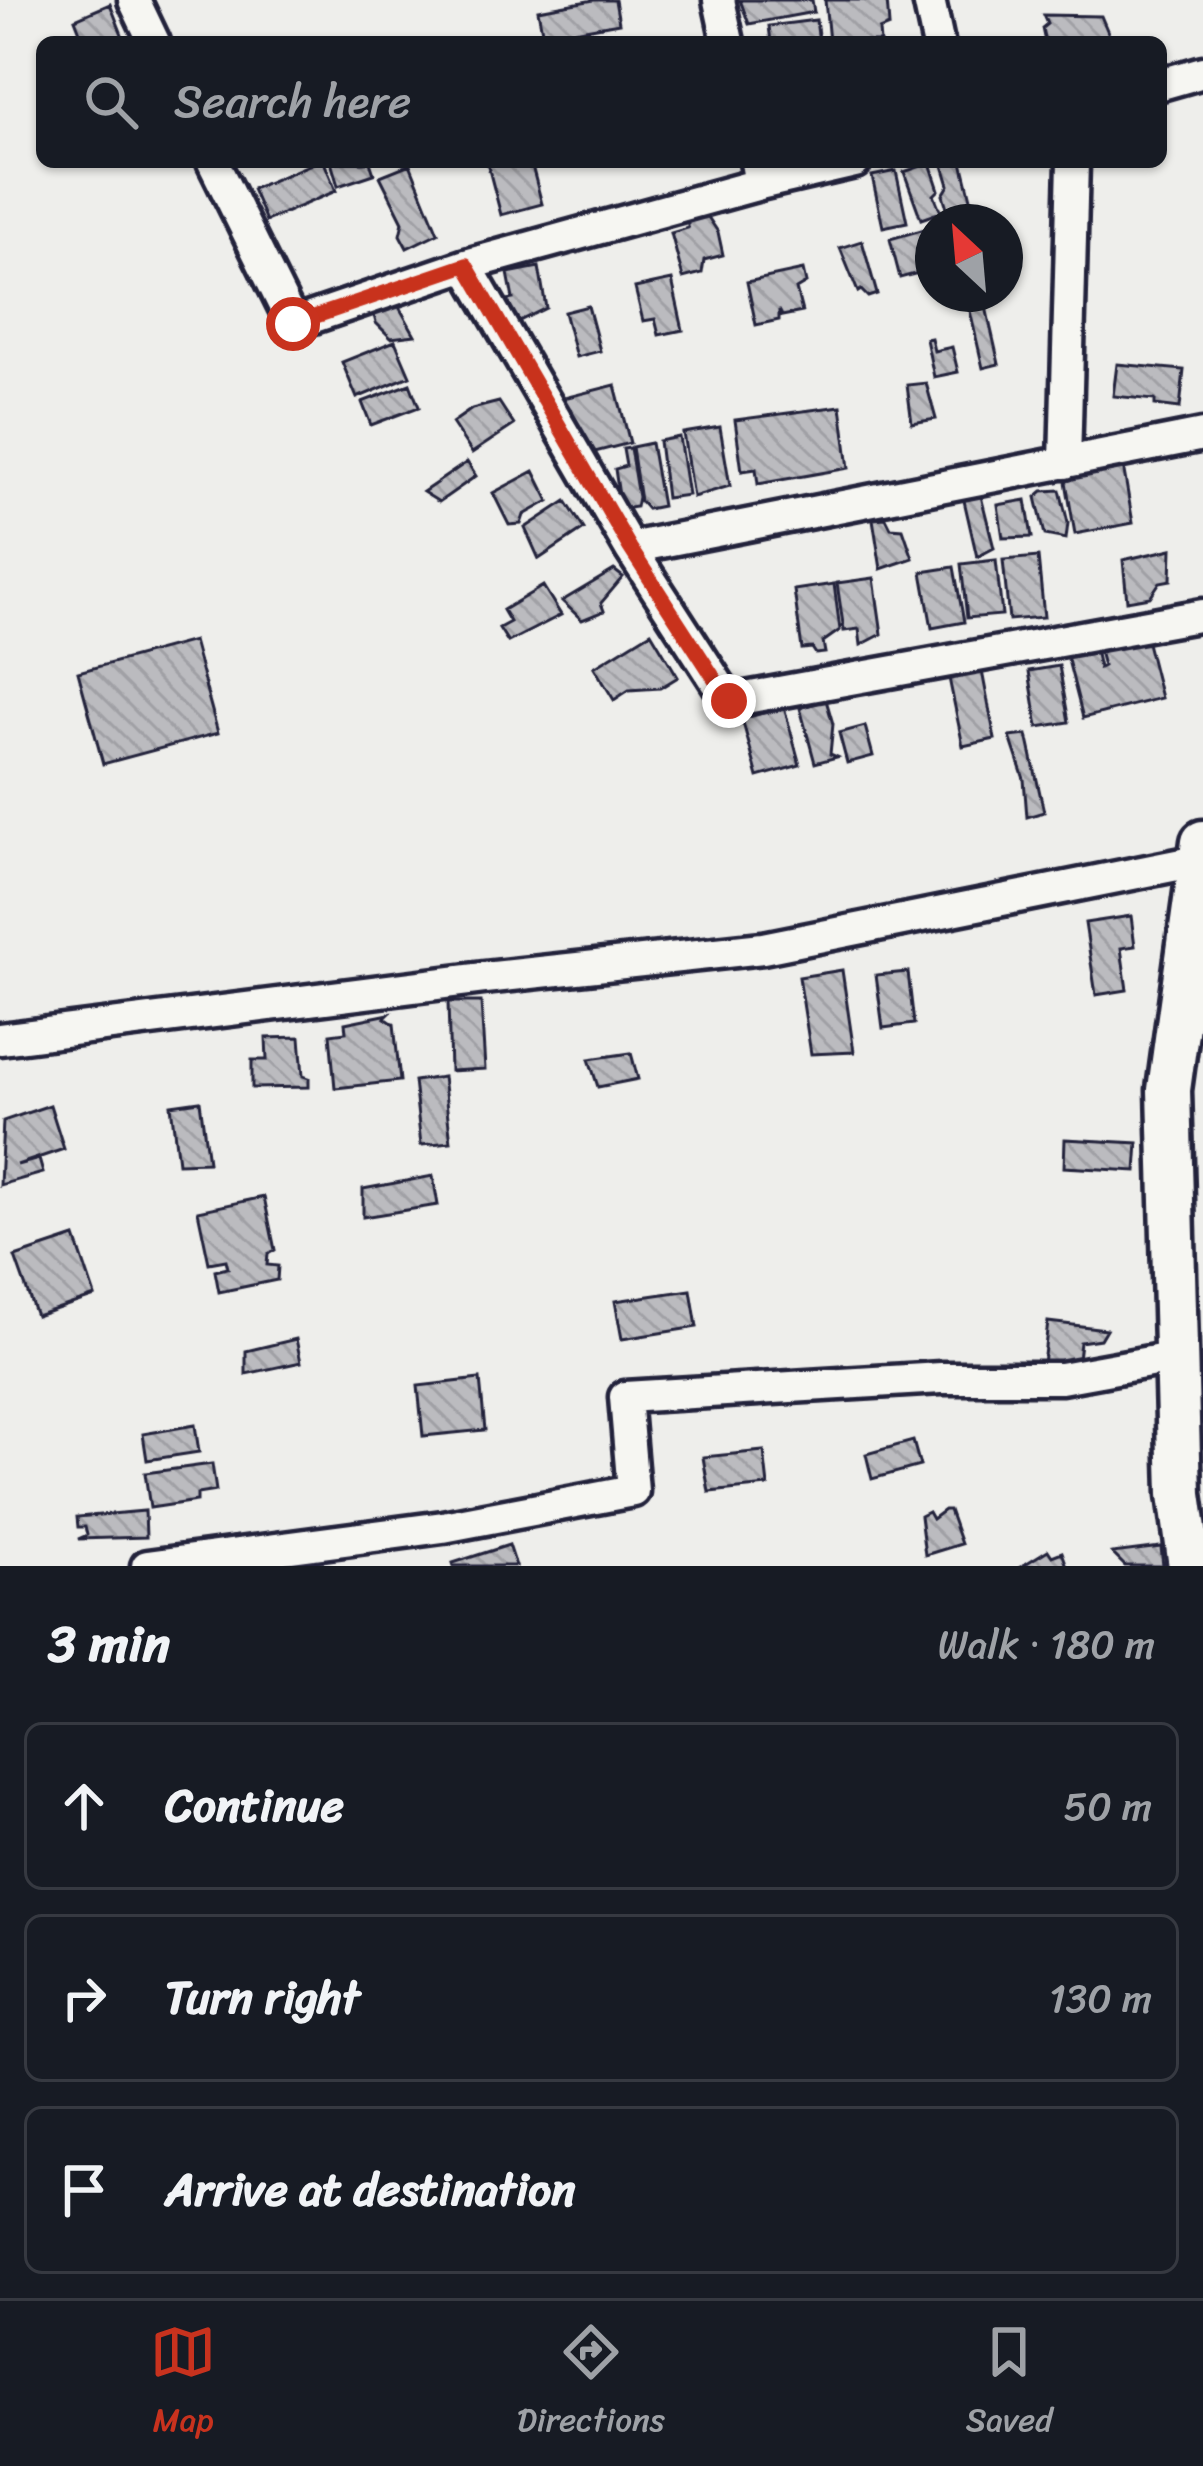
<!DOCTYPE html>
<meta charset="utf-8">
<style>
body{margin:0;font-family:Sriracha,sans-serif;background:#20242c;color:#f1f3f6}
.compass{position:absolute;left:915px;top:204px;width:108px;height:108px;border-radius:50%;background:#171b24;box-shadow:0 3px 9px #0004;rotate:334deg}
.stop{position:absolute;width:36px;height:36px;margin:-27px;border:9px solid #c8321e;border-radius:50%;background:#fff}
.stop.end{background:#c8321e;border-color:#fff;box-shadow:0 3px 12px #0008}
.list{margin:0;padding:0;list-style:none}
h2{display:flex;justify-content:space-between;align-items:center;height:156px;margin:0;padding:0 48px;font-size:51px}
h2 small{font-size:39px;font-weight:400;color:#9ea1a6}
.list li{display:grid;grid-template-columns:78px 1fr auto;gap:36px;align-items:center;box-sizing:border-box;height:168px;margin:0 24px 24px;padding:0 24px;border:3px solid #363941;border-radius:18px}
.list b{display:block;font-size:45px;white-space:nowrap}
.list em{font-size:39px;font-style:normal;color:#9ea1a6}
.icon{flex:none;width:66px;height:66px;fill:none;stroke:currentColor;stroke-width:2;stroke-linecap:round;stroke-linejoin:round}
.map{position:relative;flex:none;width:1203px;height:1566px;overflow:hidden}
.search{position:absolute;background:#171b24;box-shadow:0 3px 9px #0004;left:36px;right:36px;top:36px;height:132px;display:flex;align-items:center;gap:30px;box-sizing:border-box;padding:0 42px;border-radius:18px;color:#9ea1a6;font-size:45px}
.sheet{height:732px;background:#171b24}
nav{display:flex;justify-content:space-around;align-items:center;box-sizing:border-box;height:168px;border-top:3px solid #363941;background:#171b24;font-size:33px;color:#9ea1a6}
nav a{display:grid;justify-items:center;gap:6px}
nav .on{color:#c8321e}
.map>svg:first-child{display:block}
.building{fill:url(#building-back-hatch);stroke:#22223b;stroke-width:3}
.lines{fill:none;stroke-linecap:round;stroke-linejoin:round}
.street-casing{stroke:#22223b;stroke-width:39}
.secondary-casing{stroke:#22223b;stroke-width:51}
.street{stroke:#f6f6f2;stroke-width:30}
.secondary{stroke:#f6f6f2;stroke-width:42}
.route{stroke:#c8321e;stroke-width:15}
</style>
<div class="map">
<svg width="1203" height="1566" viewBox="0 0 1203 1566">
<defs>
<pattern id="building-back-hatch" width="6" height="6" patternUnits="userSpaceOnUse" patternTransform="scale(3)"><rect width="6" height="6" fill="#bbbbbf"/><path d="M-1 5l2 2M0 0l6 6M5-1l2 2" fill="none" stroke="#a0a0a5"/></pattern>
</defs>
<rect width="100%" height="100%" fill="#eeeeeb"/>
<filter id="ink" filterUnits="userSpaceOnUse"><feTurbulence type="fractalNoise" baseFrequency=".00833" numOctaves="2"/><feDisplacementMap in="SourceGraphic" scale="24" xChannelSelector="R" yChannelSelector="G"/><feConvolveMatrix kernelMatrix="1 2 1 2 8 2 1 2 1" color-interpolation-filters="sRGB"/></filter>
<g filter="url(#ink)">
<path class="building" d="M594,0h21l4,23 -45,8 2,9 -32,2 -6,-32z
M740,0h72l2,12 -65,12z
M825,0h62l2,26 -10,4 1,12h-51z
M110,4l15,38h-41l-9,-23z
M1043,15l58,1 11,26h-67l-3,-14 5,-4z
M816,20l3,22h-48l-2,-16z
M316,162h8l12,29 -70,30 -14,-32z
M331,162h39l4,12 -36,12z
M487,162h44l11,42 -41,11z
M942,162h20l11,45 -24,7 -6,-19 6,-10z
M930,163l9,27 -5,5 7,17 -20,7 -17,-47z
M410,164l28,69 -31,15 -7,-13 3,-13 -23,-46z
M896,171l11,51 -24,5 -11,-51z
M978,207l5,15h-43l-1,-2z
M704,211l14,21 5,23 -19,5 -2,13 -19,5 -12,-45 17,-5v-11z
M932,227l1,42 -33,9 -10,-39z
M862,241l15,53 -9,3 -7,-7 -3,2 -18,-44z
M539,267l7,41 -35,17 -4,-25 6,-1 -5,-26z
M803,270l3,13 -10,6 6,23 -20,4 -3,-6v10l-23,5 -9,-43z
M672,280l11,50 -24,5 -4,-16 -12,2 -8,-33z
M393,296l22,39 -24,3 -15,-15 -4,-15z
M984,298l15,66 -16,4 -15,-66z
M588,306l12,45 -24,6 -12,-45z
M931,338l3,13 18,-4 6,25 -24,5 -8,-38z
M395,341l15,35 -53,22 -15,-36z
M1117,364l67,6 -4,38 -25,-3v-5l-42,-4z
M926,383l10,36 -24,4 -5,-38z
M410,384l9,23 -48,18 -9,-23z
M615,385l15,58 -39,10 -12,-28 -23,-25z
M499,402l15,23 -42,28 -20,-30 20,-14z
M841,406l8,62 -91,16 -2,-15 -14,2 -7,-51z
M720,427l10,59 -37,11 -10,-64z
M679,437l9,58 -22,3 -7,-57z
M651,443l11,63 -15,3 -7,-8 -8,-54z
M630,448l8,49 -2,10 -15,2 -6,-40 11,-3 -3,-17z
M1122,460l11,63 -58,11 -11,-64z
M467,462l9,14 -37,26 -16,-10z
M534,471l15,30 -25,14 -3,9 -12,1 -16,-32z
M1060,490l8,33 -2,16 -21,-4 -9,-38 7,-6z
M980,492l14,56 -17,9 -14,-61z
M1026,500l6,37 -29,1 -5,-33z
M566,501l18,28 -45,30 -14,-31z
M886,518l5,10 12,1 10,29 -32,11 -8,-50z
M1172,549l-1,31 -11,2 -10,15 -23,4 -4,-41z
M1038,557l6,60 -35,3 -6,-60z
M996,560l6,55 -35,3 -6,-54z
M954,567l10,55 -32,6 -10,-56z
M614,570l9,7 -22,26 3,8 -22,9 -20,-19z
M874,578l8,56 -21,11 -2,-16 -15,2 -7,-48z
M834,584l6,46 -17,12 2,11 -9,1 -4,-6 -10,1 -8,-59z
M543,586l18,29 -53,27 -9,-14 11,-6 -7,-12z
M651,632l27,45 -18,11 -31,2 -15,10 -20,-33z
M1145,635l16,63 -78,20 -17,-66 28,-7 5,23 4,-2 -5,-19z
M193,641l25,92 -115,31 -25,-92z
M1059,666l10,56 -31,5 -9,-56z
M982,671l13,68 -32,7 -14,-68z
M826,700l7,24 -3,30 7,3 -22,6 -15,-55z
M784,707l16,58 -42,12 -16,-58z
M865,726l8,30 -26,7 -8,-30z
M1027,735l17,77 -17,5 -3,-38 -14,-42z
M1131,916l4,30 -14,2 6,42 -31,5 -11,-72z
M842,970l12,82 -43,2 -12,-77z
M908,972l6,52 -31,4 -7,-53z
M448,1002h33l4,67 -35,2z
M389,1014l-4,4 9,6 6,57 -65,7 -5,-54 16,-2 -1,-9z
M300,1037l3,39 6,2v9l-57,1v-28h15l-1,-22z
M631,1053l7,26 -40,8 -9,-28z
M443,1077l8,65 -30,3 -7,-64z
M200,1101l8,61 -30,1 -7,-58z
M50,1105l14,44 -47,16 22,-6 4,14 -43,12 3,-64z
M1065,1139l73,4 -2,28 -72,-4z
M433,1176l5,29 -75,12v-28z
M264,1197l11,53 -7,4 -1,11 11,1 -1,14 -58,12 -4,-21 13,-3 -2,-8 -17,3 -11,-52z
M75,1237l20,59 -59,20 -21,-59z
M691,1290l6,37 -75,12 -7,-38z
M1048,1322l58,7 -6,10 -20,3 -3,26 -34,-4z
M296,1339l5,23 -55,12v-23z
M480,1379l5,51 -62,6 -5,-50z
M195,1425l4,27 -52,8 -4,-26z
M913,1441l7,25 -48,13 -6,-25z
M764,1451l4,35 -59,6 -6,-35z
M212,1464l4,27 -19,3v7l-47,7 -5,-35z
M944,1510h5l12,34 -36,11 -5,-39 8,-4 4,7z
M145,1511l1,26 -68,2 9,-4 -2,-8h-7l-1,-10z
M509,1545l7,21h-62l-1,-3z
M1161,1547l2,19h-38l-13,-13z
M1048,1550l4,6 10,-4 5,14h-45z"/>
<g class="lines">
<g class="street-casing">
<path id="street" d="M134,0l20,42
M719,0l9,42
M929,0l9,42
M1161,84l42,-12
M213,162l80,162 173,-59
M756,162l4,22 95,-22
M760,184l-294,81 164,283 573,-113
M1065,463l8,-301
M630,548l99,153 474,-86
M0,1039l484,-61 279,-30 424,-85
M147,1566l296,-39 190,-36 -8,-94 316,-19h120l116,-21"/>
</g>
<g class="secondary-casing">
<path id="secondary" d="M1190,1566l-10,-72 -11,-404 34,-248"/>
</g>
<use href="#street" class="street"/>
<use href="#secondary" class="secondary"/>
</g>
</g>
<g class="lines" filter="url(#ink)">
<path class="route" d="M293,324l173,-59 164,283 99,153"/>
</g>
</svg>
<svg class="compass" viewBox="-18 -18 36 36"><path d="M0-13l5 13h-10z" fill="#e53935"/><path d="M0 13l5-13h-10z" fill="#9ea1a6"/></svg>
<div class="stop" style="left:293px;top:324px"></div>
<div class="stop end" style="left:729px;top:701px"></div>
<div class="search"><svg class="icon" aria-label="search" viewBox="0 0 24 24"><circle cx="10" cy="10" r="6"/><path d="M15 15l6 6"/></svg>Search here</div>
</div>
<section class="sheet">
<h2>3 min<small>Walk · 180 m</small></h2>
<ul class="list">
<li><svg class="icon" aria-label="ahead" viewBox="0 0 24 24"><path d="M12 20V5M6 11l6-6 6 6"/></svg><div><b>Continue</b></div><em>50 m</em></li>
<li><svg class="icon" aria-label="right" viewBox="0 0 24 24"><path d="M7 20v-9h11M14 6l5 5-5 5"/></svg><div><b>Turn right</b></div><em>130 m</em></li>
<li><svg class="icon" aria-label="arrive" viewBox="0 0 24 24"><path d="M6 21V4h12l-3 4 3 4H6"/></svg><div><b>Arrive at destination</b></div></li>
</ul>
</section>
<nav>
<a class="on"><svg class="icon" aria-label="map" viewBox="0 0 24 24"><path d="M3 6l6-2 6 2 6-2v14l-6 2-6-2-6 2zM9 4v14M15 6v14"/></svg>Map</a>
<a><svg class="icon" aria-label="directions" viewBox="0 0 24 24"><path d="M12 3l9 9-9 9-9-9zM9 14v-3h6M13 9l2 2-2 2"/></svg>Directions</a>
<a><svg class="icon" aria-label="saved" viewBox="0 0 24 24"><path d="M7 4h10v16l-5-4-5 4z"/></svg>Saved</a>
</nav>
